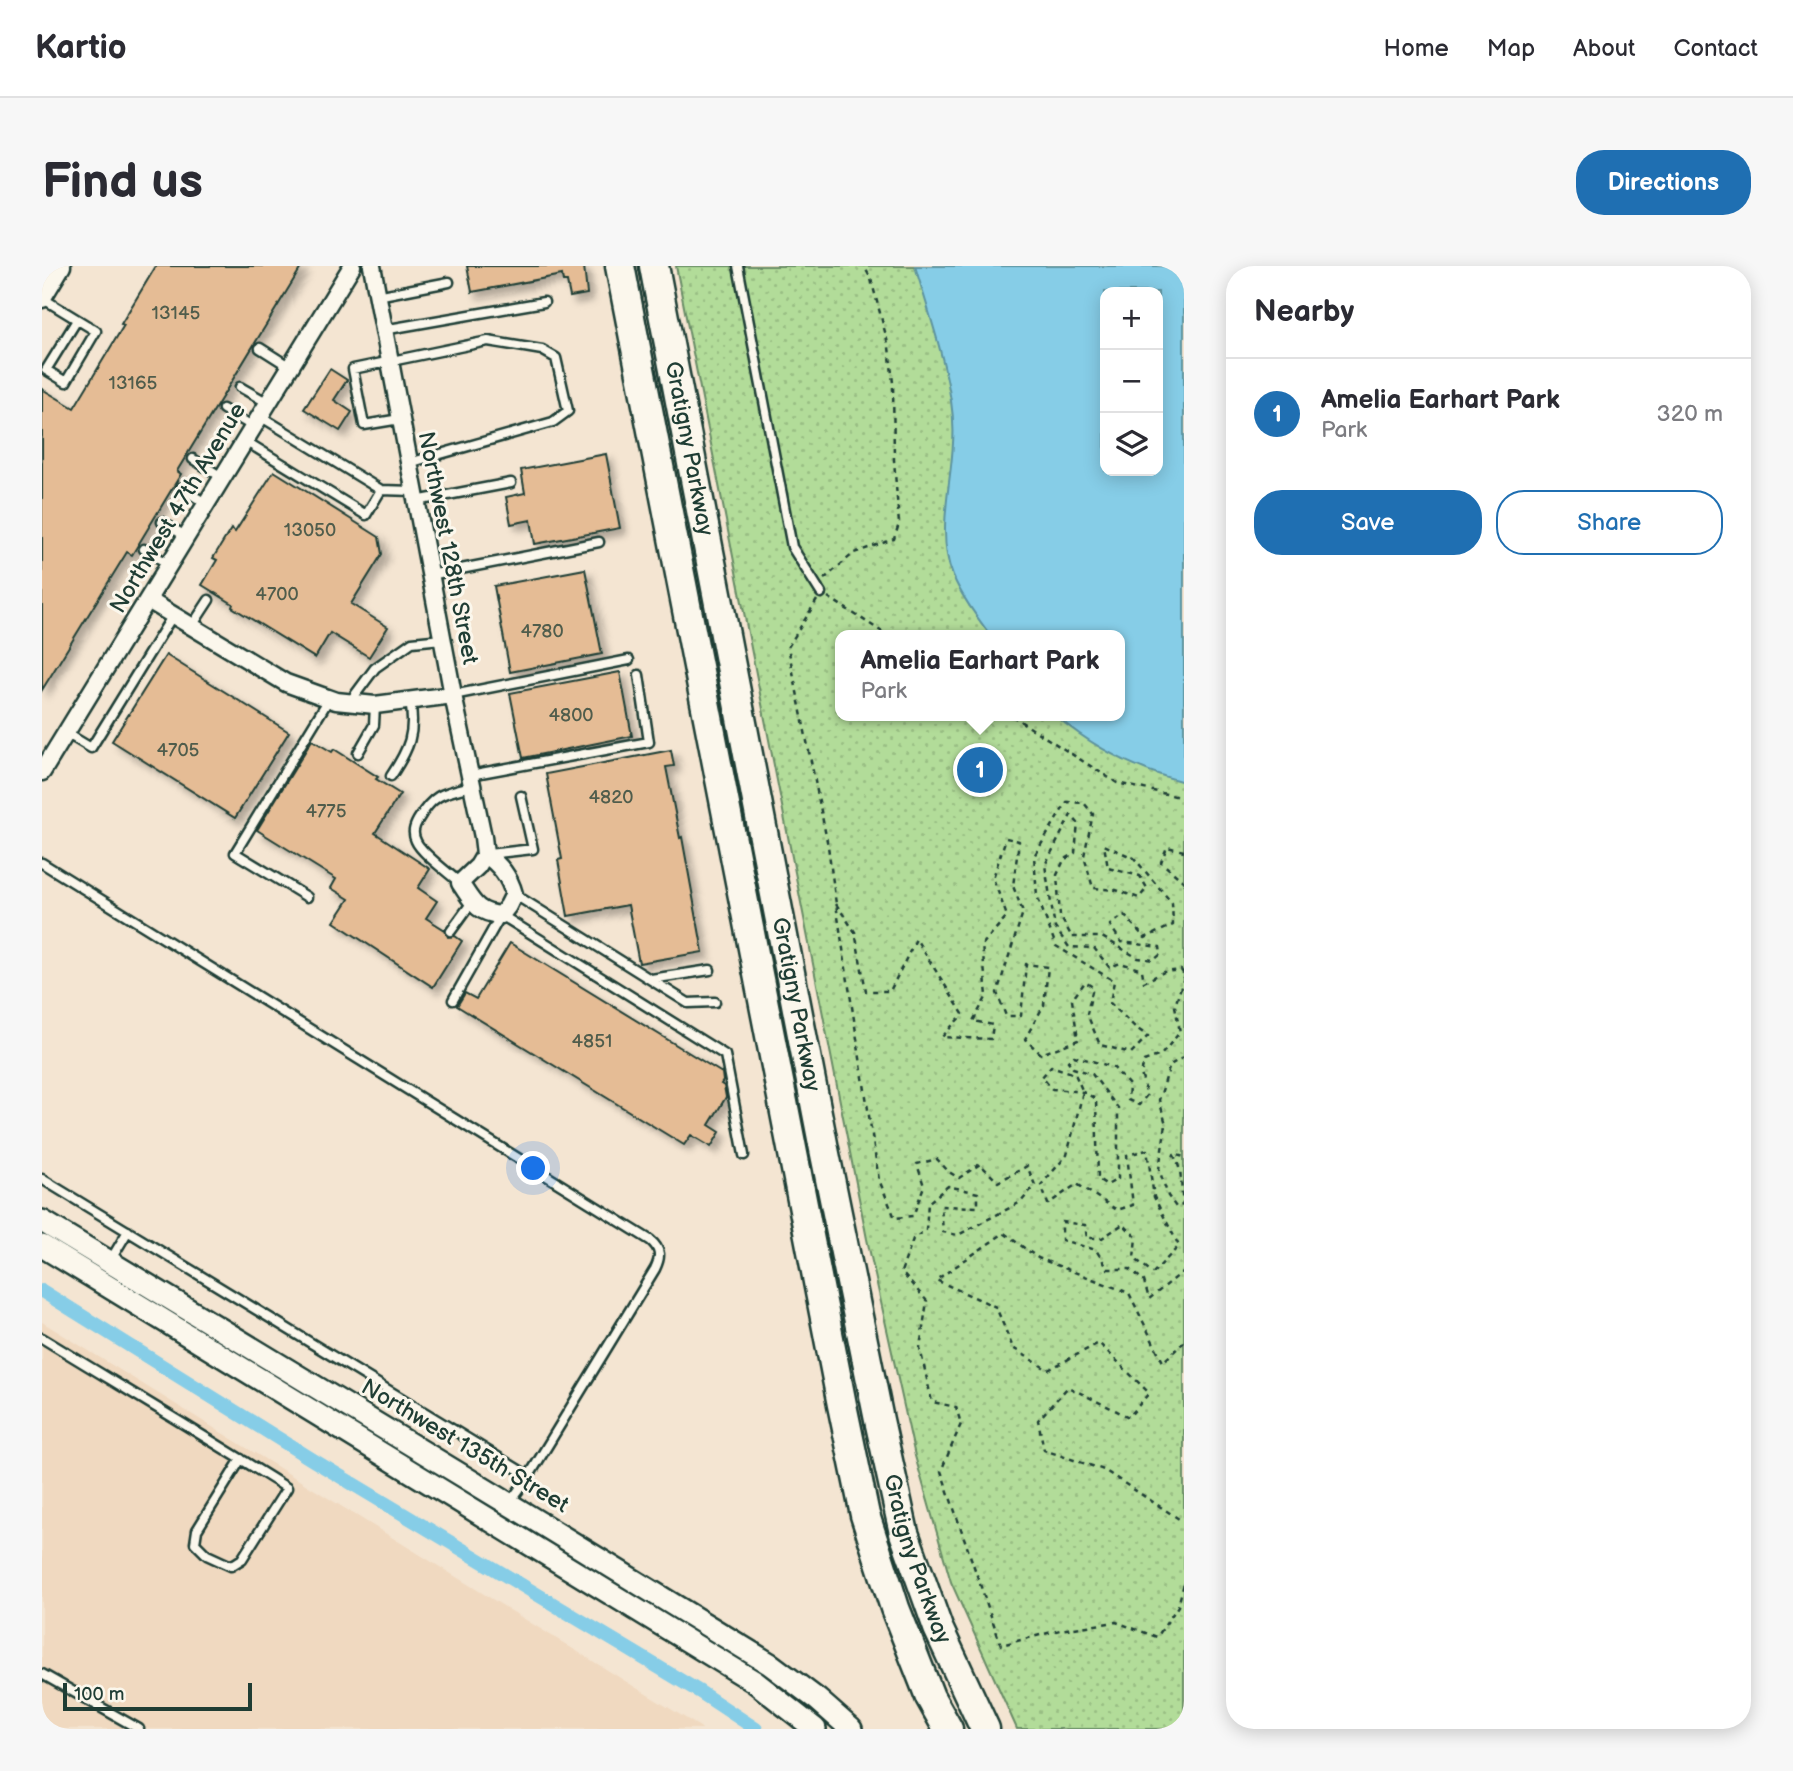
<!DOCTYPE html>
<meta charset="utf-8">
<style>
body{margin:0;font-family:"Balsamiq Sans",sans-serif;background:#f7f7f7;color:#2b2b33}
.controls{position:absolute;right:21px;top:21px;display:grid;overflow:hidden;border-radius:14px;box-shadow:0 4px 18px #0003}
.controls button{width:63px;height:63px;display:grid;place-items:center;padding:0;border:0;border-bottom:2px solid #e1e1e2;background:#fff;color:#2b2b33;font:35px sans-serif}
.scale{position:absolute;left:21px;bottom:18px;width:189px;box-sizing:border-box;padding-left:7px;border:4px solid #1f3d34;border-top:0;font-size:19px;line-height:24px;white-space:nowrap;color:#1f3d34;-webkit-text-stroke:5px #fbf7ec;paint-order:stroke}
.you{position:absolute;left:492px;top:903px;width:24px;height:24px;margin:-18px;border:5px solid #fff;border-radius:50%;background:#1a73e8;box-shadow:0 0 0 10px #1a73e833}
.badge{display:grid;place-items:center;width:46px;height:46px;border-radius:50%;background:#1f6fb2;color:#fff;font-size:23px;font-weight:700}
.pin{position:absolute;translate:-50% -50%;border:4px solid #fff;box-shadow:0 2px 7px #0006}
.popup{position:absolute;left:793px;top:364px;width:290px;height:91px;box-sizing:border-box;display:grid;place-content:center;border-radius:14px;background:#fff;filter:drop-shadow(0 2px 5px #0005);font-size:23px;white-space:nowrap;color:#7c7c81}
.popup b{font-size:26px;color:#2b2b33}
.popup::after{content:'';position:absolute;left:50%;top:100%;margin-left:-14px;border:14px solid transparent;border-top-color:#fff}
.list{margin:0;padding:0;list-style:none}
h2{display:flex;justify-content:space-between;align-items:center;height:91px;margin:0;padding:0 28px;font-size:30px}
h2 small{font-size:23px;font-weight:400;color:#7c7c81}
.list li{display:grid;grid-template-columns:46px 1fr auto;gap:21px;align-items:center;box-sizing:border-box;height:112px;padding:0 28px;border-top:2px solid #e1e1e2}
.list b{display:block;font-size:26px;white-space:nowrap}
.list p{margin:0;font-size:23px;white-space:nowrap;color:#7c7c81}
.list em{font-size:23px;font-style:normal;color:#7c7c81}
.actions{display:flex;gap:14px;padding:21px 28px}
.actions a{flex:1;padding:16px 0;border:2px solid #1f6fb2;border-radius:28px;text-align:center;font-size:24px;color:#1f6fb2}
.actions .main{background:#1f6fb2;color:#fff}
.icon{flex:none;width:38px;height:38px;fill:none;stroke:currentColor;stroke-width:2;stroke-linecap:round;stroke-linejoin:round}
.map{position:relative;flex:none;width:1142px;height:1463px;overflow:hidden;border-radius:28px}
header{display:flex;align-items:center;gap:42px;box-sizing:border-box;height:98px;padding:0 35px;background:#fff;border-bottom:2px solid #e1e1e2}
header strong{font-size:33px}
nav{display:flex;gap:38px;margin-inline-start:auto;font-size:24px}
.intro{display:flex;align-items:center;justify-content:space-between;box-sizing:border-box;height:168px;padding:0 42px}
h1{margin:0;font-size:49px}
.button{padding:18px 32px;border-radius:28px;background:#1f6fb2;color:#fff;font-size:24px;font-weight:700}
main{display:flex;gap:42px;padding:0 42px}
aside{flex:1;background:#fff;border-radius:28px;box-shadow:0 4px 18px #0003}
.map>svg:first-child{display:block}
.built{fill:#f0d9c0}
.park{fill:url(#park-dots);stroke:#688c66;stroke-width:2;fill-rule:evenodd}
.water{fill:#86cde7;stroke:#5d939f;stroke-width:2;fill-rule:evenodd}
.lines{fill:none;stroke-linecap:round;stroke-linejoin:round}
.canal{stroke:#86cde7;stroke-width:14}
.building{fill:#e5bc95;stroke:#1f3d34;stroke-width:2;filter:url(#shadow)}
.lane-casing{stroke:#1f3d34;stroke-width:13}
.street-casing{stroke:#1f3d34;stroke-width:21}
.secondary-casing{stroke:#1f3d34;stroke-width:26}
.highway-casing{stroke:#1f3d34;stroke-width:33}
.path{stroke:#1f3d34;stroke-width:2.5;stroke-dasharray:5 5;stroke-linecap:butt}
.lane{stroke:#fbf7ec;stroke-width:8}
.street{stroke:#fbf7ec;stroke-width:16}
.secondary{stroke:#fbf7ec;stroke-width:21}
.highway{stroke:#fbf7ec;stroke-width:28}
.labels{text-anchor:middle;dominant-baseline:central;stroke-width:6;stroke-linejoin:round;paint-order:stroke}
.number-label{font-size:19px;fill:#505d4c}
.street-label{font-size:23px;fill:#1f3d34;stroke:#fbf7ec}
</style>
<header>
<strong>Kartio</strong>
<nav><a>Home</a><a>Map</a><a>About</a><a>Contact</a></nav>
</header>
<div class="intro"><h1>Find us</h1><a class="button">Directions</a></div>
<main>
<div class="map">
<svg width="1142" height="1463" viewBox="0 0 1142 1463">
<defs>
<pattern id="park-dots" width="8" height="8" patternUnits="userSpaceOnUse" patternTransform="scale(1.75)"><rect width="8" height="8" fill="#b2dc99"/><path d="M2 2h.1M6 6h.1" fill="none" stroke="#99be84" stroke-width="1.8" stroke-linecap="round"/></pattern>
<filter id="shadow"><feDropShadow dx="6" dy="6" stdDeviation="3.5" flood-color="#0004"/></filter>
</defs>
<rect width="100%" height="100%" fill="#f4e5d2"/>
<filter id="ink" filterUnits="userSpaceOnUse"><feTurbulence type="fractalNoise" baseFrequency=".0143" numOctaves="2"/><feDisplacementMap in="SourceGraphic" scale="14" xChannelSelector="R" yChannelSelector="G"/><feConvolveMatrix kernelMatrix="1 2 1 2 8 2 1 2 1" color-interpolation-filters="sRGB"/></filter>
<g filter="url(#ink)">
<path class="built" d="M0,1056l658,405 2,2h-660z"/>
<path class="park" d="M634,0h508v1463h-167l-66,-147 -36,-126 -48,-217zM1063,26h53v179h-53zM798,369h280v81h-280z"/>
<path class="water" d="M873,0h269v516c-47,-12 -91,-35 -128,-66h64v-81h-130c-13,-18 -28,-38 -37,-59 -17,-42 -2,-89 0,-133 1,-13 0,-29 -2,-42 -7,-46 -23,-91 -36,-135zM1063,26h53v179h-53z"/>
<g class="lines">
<path class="canal" d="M0,1025l271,169 387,232 56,37"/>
</g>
<path class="building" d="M114,0h146l-125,205 4,3 -49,81 -5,-3 -85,138v-301l32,19 50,-83 -3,-1z
M425,0h117l3,28 -17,3 -3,-15h-4l-1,-7 -90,17z
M288,103l17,11 -13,20 18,12 -12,19 -36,-22z
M564,188l14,74 -85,16 -4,-24 -20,4 -5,-27 19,-4 -4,-23z
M232,205l105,66 3,17 -31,50 37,23 -19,30 -39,-24 -15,25 -83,-51 1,-3 -31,-19 15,-25 -4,-2 18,-29 4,3z
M543,303l17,85 -92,18 -16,-86z
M124,389l123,77 -54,86 -123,-77z
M578,406l12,64 -109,22 -13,-65z
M270,474l20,12 2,-3 44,28 -2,2 24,15 -25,39 55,36 -12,19 19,13 -11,17 19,12 3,7 7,-1 7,5 -29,46 -99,-65 15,-23 -18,-11 5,-9 -79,-49z
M629,484l3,16 -8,1 14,71 2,-1 21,115 -64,11 -11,-58 -60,11 -10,-56 4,-1 -16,-85z
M468,677l212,130 1,8 -2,3 3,2 2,11 -17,28 11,7 -9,15 -20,-12 -7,10 -227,-139 8,-13 11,6z"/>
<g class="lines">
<g class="lane-casing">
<path id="lane" d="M696,0l54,281 29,46
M335,30l72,-14
M0,32l54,33 -30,51 -20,-12 31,-50
M341,64l161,-28
M218,82l30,19
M198,121l28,16
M181,143l31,18
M358,153l-36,6 -11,-56 135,-28 54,9 14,8 12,53 -15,11 -144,41
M203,175l121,74 15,-25 -121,-74
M151,193l30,19
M139,222l26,16
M339,224l33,1
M374,235l95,-18
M120,256l25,15
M102,283l26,16
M388,309l169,-33
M150,360l17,-26
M411,429l176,-35
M307,437l26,-35 37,-26 30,-3
M24,467l25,15 82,-133
M316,487l16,-28 1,-20
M428,509l179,-33 -10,-67
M349,510c18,-27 25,-43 19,-75
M446,588l45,-5 -12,-53
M0,597l608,377c11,9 11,17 5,29l-126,207 -487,-297
M418,617c-11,-10 -39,-30 -44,-42 -4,-8 -2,-14 2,-21 15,-26 25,-27 54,-34
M472,628l174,109 27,-1
M265,631l-72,-44 94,-154
M409,665l21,-29
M609,713l59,-9
M411,734l48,-85 224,140 19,100
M68,995l18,-30
M0,1072c82,50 164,99 245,150l-45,71 -11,7 -24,-11 -12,-12 2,-13 44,-71
M468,1236l19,-26
M0,1408l97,55"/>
</g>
<g class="street-casing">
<path id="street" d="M330,0l81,429 30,142 2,17c15,11 24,22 29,40l-6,12 -7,9c-25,-2 -28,-13 -41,-32l18,-17 7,-12
M0,33l20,-33
M106,334l138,83 50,18 39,4 78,-10
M0,506l310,-506"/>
</g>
<g class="secondary-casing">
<path id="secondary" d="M0,955l467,283 261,160 48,36 33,29
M0,980l713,436 60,47"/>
</g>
<g class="highway-casing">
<g id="highway">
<path d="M578,0l222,1139 23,110 30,93 35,89 18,32"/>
<path id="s1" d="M612,0l170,883 55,271 25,113 34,95 47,101"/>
</g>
</g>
<path class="path" d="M782,313l30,-26 40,-14 5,-15 -5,-64 -1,-77 -4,-36 -18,-68 -7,-13
M786,331l59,38
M775,334l-29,47 40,199 8,58 43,276 16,38 18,-2 11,-30 -7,-22 20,-5 12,13 10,6 21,-14 18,18 29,-16 8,19 -14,17 -63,33 -15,-3 -2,-26 37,1v-14l-30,-7 -20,17 -2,27 -13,9 -12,33 26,29 -7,47 12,54 24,5 5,17 -20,47 60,174 59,-15 56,-8 41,15 21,-31 6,-23
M970,450l105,67 67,15
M1142,585l-17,-4 -6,15 23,20
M794,638l19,28 11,59h24l26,-52 47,75 -21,23 49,2 2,-14 -20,-4 14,-25 -5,-51 25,-29 -14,-38 13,-40 13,3 -6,45 10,26 -26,81 9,23h15l5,-52 22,3 -4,38 -19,34 16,15 37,-14 -6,-40 13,-18 8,5 -6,27 13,31 31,8 17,-17 -12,-8 -26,-25 4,-22 -58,-35 -19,-50 -3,-40 33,-54 17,1 9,11 -9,42 9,32 23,2 23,8 8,-10 -7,-12 -32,-8 -4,-23 30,13 38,45 1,22 -28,13 -21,-23 -14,10 11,17 39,5 1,7 -7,6 -16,-2 -36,-21h-30l-12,-21 -3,-41 7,-15 11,-7 3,-30 -7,-8 -26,50 10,63 14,19 25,1 15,19 12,-4 21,7 2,12 20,-10 17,-2 3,5
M1142,711l-9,29 5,26 -19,23 -17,6 -3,13 6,21 -8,10 -11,-5 1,-15 -16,-18 -39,-11 -6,5 5,7 19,6 26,34v71l-11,6 -9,-6 -2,-80 -13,-7 -31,-3 -10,-12 9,-11 24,8 8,18 -16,63 -26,30 7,19 29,-20 40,26 16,-5 -6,-50 20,-5 7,47 25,49 -26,27 -19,-15 2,-21 -13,-13 -21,14h-15l-2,-13 -23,-3v18l34,10 12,19h22l14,12 5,18 35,-28
M1142,791l-14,8 -11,35 7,24 -7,45 9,27 8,11 7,-2c-3,-20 1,-33 -10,-51l11,3
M1142,1076l-21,20 -34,-69 -91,-35 -34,-25 -68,47 60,27 17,41 35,22 51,-27 50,50 -20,24 -61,-30 -30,33 6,30 60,20 75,49 5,-1"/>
<use href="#lane" class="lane"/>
<use href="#street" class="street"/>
<use href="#secondary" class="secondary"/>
<use href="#highway" class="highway"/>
</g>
</g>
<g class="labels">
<g class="number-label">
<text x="134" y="47">13145</text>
<text x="91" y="117">13165</text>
<text x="268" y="264">13050</text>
<text x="235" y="328">4700</text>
<text x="500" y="365">4780</text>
<text x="529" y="449">4800</text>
<text x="136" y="484">4705</text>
<text x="569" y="531">4820</text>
<text x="284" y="545">4775</text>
<text x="550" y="775">4851</text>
</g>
<g class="street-label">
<text stroke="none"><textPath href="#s1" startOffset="186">Gratigny Parkway</textPath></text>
<text transform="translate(136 242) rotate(-59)">Northwest 47th Avenue</text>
<text transform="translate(406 282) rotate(79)">Northwest 128th Street</text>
<text stroke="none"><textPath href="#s1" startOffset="752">Gratigny Parkway</textPath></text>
<text transform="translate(423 1180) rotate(31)">Northwest 135th Street</text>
<text stroke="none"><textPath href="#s1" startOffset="1320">Gratigny Parkway</textPath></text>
</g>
</g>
</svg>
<div class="controls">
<button>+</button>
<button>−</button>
<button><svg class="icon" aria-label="layers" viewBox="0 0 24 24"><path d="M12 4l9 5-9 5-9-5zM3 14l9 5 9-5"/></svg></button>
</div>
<div class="scale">100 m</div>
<div class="you"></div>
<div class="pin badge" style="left:938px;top:504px">1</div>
<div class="popup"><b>Amelia Earhart Park</b>Park</div>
</div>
<aside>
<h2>Nearby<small></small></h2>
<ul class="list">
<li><span class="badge">1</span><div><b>Amelia Earhart Park</b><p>Park</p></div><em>320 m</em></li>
</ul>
<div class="actions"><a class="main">Save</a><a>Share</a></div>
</aside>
</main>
